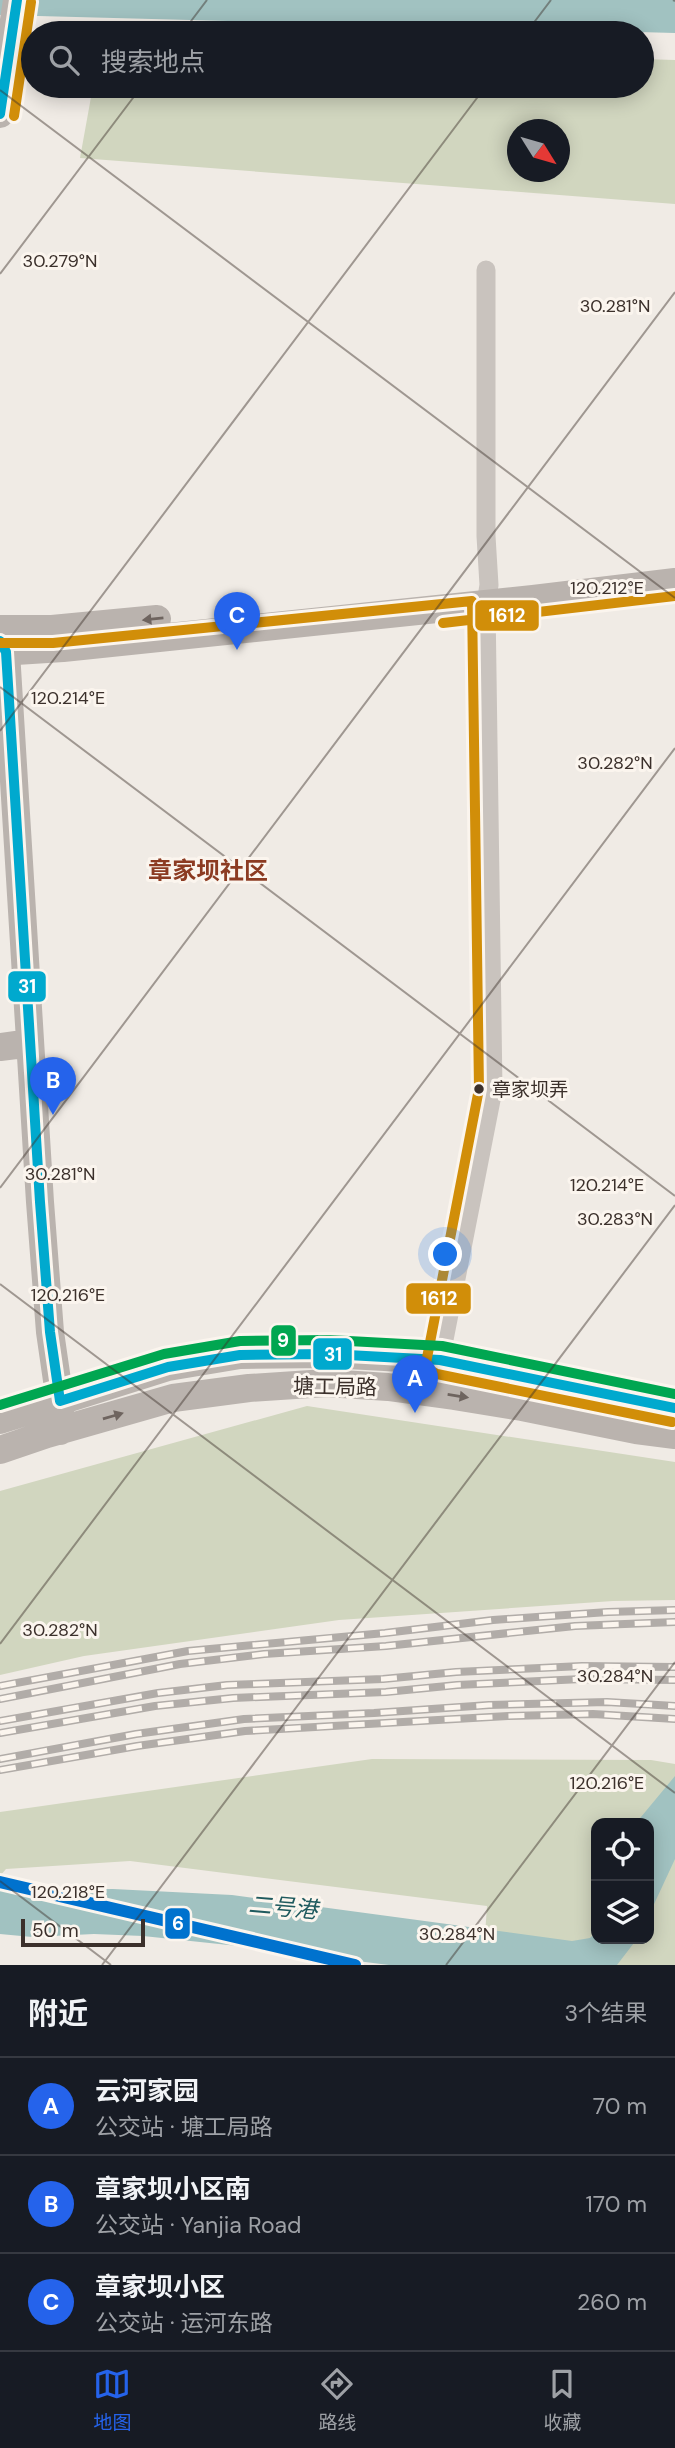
<!DOCTYPE html>
<html lang="zh">
<meta charset="utf-8">
<style>
body{margin:0;font-family:"DM Sans","Noto Sans SC",sans-serif;background:#242831;color:#f1f3f6}
.controls{position:absolute;right:21px;bottom:21px;display:grid;overflow:hidden;border-radius:14px;box-shadow:0 4px 18px #0003}
.controls button{width:63px;height:63px;display:grid;place-items:center;padding:0;border:0;border-bottom:2px solid #363941;background:#171b24;color:#f1f3f6;font:35px sans-serif}
.compass{position:absolute;left:507px;top:119px;width:63px;height:63px;border-radius:50%;background:#171b24;box-shadow:0 4px 18px #0003;rotate:127deg}
.scale{position:absolute;left:21px;bottom:18px;width:124px;box-sizing:border-box;padding-left:7px;border:4px solid #3b302b;border-top:0;font-size:19px;line-height:24px;white-space:nowrap;color:#3b302b;-webkit-text-stroke:5px #fbf5ee;paint-order:stroke}
.you{position:absolute;left:446px;top:1255px;width:24px;height:24px;margin:-18px;border:5px solid #fff;border-radius:50%;background:#1a73e8;box-shadow:0 0 0 10px #1a73e833}
.badge{display:grid;place-items:center;width:46px;height:46px;border-radius:50%;background:#2563eb;color:#fff;font-size:23px;font-weight:700}
.pin{position:absolute;translate:-50% -58px;filter:drop-shadow(0 2px 4px #0008)}
.pin::after{content:'';position:absolute;top:37px;width:24px;height:21px;background:inherit;clip-path:polygon(0 0,100% 0,50% 100%)}
.list{margin:0;padding:0;list-style:none}
h2{display:flex;justify-content:space-between;align-items:center;height:91px;margin:0;padding:0 28px;font-size:30px}
h2 small{font-size:23px;font-weight:400;color:#9ea1a6}
.list li{display:grid;grid-template-columns:46px 1fr auto;gap:21px;align-items:center;box-sizing:border-box;height:98px;padding:0 28px;border-top:2px solid #363941}
.list b{display:block;font-size:26px;white-space:nowrap}
.list p{margin:0;font-size:23px;white-space:nowrap;color:#9ea1a6}
.list em{font-size:23px;font-style:normal;color:#9ea1a6}
.icon{flex:none;width:38px;height:38px;fill:none;stroke:currentColor;stroke-width:2;stroke-linecap:round;stroke-linejoin:round}
.map{position:relative;flex:none;width:675px;height:1965px;overflow:hidden}
.search{position:absolute;background:#171b24;box-shadow:0 4px 18px #0003;left:21px;right:21px;top:21px;height:77px;display:flex;align-items:center;gap:18px;box-sizing:border-box;padding:0 24px;border-radius:38px;color:#9ea1a6;font-size:26px}
.sheet{height:385px;background:#171b24}
nav{display:flex;justify-content:space-around;align-items:center;box-sizing:border-box;height:98px;border-top:2px solid #363941;background:#171b24;font-size:19px;color:#9ea1a6}
nav a{display:grid;justify-items:center;gap:4px}
nav .on{color:#2563eb}
.map>svg:first-child{display:block}
.green{fill:#d1d6bf;fill-rule:evenodd}
.water{fill:#a1c2c1}
.lines{fill:none;stroke-linecap:round;stroke-linejoin:round}
.street{stroke:#c9c3be;stroke-width:19}
.secondary{stroke:#bab3ae;stroke-width:28}
.rail-casing{stroke:#b1aca8;stroke-width:8}
.rail{stroke:#fbf5ee;stroke-width:5;stroke-dasharray:16;stroke-linecap:butt}
.bus-1-casing{stroke:#fbf5ee;stroke-width:16}
.bus-2-casing{stroke:#fbf5ee;stroke-width:16}
.bus-3-casing{stroke:#fbf5ee;stroke-width:16}
.bus-1{stroke:#00a9ce;stroke-width:10}
.bus-2{stroke:#d18e09;stroke-width:10}
.bus-3{stroke:#00a651;stroke-width:10}
.metro-1-casing{stroke:#fbf5ee;stroke-width:18}
.metro-1{stroke:#0072ce;stroke-width:12}
.oneway{fill:#6e645f}
.ticks{fill:none;stroke:#3b302b;stroke-width:2;stroke-opacity:0.45}
.bus-dot{fill:#3b302b;stroke:#fbf5ee;stroke-width:2.5}
.labels{text-anchor:middle;dominant-baseline:central;stroke-width:6;stroke-linejoin:round;paint-order:stroke}
.bus-label{font-size:19px;fill:#3b302b;stroke:#fbf5ee;text-anchor:start}
.street-label{font-size:21px;fill:#3b302b;stroke:#fbf5ee}
.water-label{font-size:23px;font-style:italic;fill:#1f5a5e;stroke:#fbf5ee}
.quarter-label{font-size:24px;font-weight:bold;fill:#8c3b22;stroke:#fbf5ee}
.ticks-label{font-size:18px;text-anchor:middle;fill:#3b302b;stroke:#fbf5ee;stroke-width:6;stroke-linejoin:round;paint-order:stroke}
.line-badge{stroke:#fbf5ee;stroke-width:2.5}
.badge-label{font-size:19px;text-anchor:middle;font-weight:bold;fill:#fff}
</style>
<div class="map">
<svg width="675" height="1965" viewBox="0 0 675 1965">
<rect width="100%" height="100%" fill="#f0ebe5"/>
<path class="green" d="M642,59l33,1v144l-595,-46 13,-72h549zM518,130h42v42h-42z
M307,1406l368,56v138l-62,1 -274,19 -255,36 -84,19v-184z
M372,1759l279,1 24,4v201h-192l4,-59 -357,-45 -124,8 -6,7v-64zM596,1823h53v116h-53z"/>
<path class="water" d="M0,0h675v33l-675,-18z
M675,1776v83l-26,56v-92h-13z
M113,1889l119,6 340,46 18,-3 6,-6v7h41l-20,26h-228l-151,-19 -95,-10 -49,-2 -62,3 -32,-3v-44z"/>
<g class="lines">
<path class="street" d="M440,1360l53,-270 -7,-486 3,-19 -3,-49v-266"/>
<path class="secondary" d="M0,114l17,-114
M0,629h52l105,-10
M0,641l6,11 34,550 10,130 10,69v30
M0,652l63,-4 470,-49 142,-17
M0,1047l16,-2
M0,1420l168,-53 72,-12 89,-1 111,6 235,48
M0,1450l47,-16 126,-36 76,-10 77,-5 62,4 66,9 68,11 114,23 39,5"/>
<g class="rail-casing">
<path id="rail" d="M0,1686l188,-35 197,-18 108,-13 115,-8 67,-2
M0,1699l180,-35 84,-10 122,-8 189,-20 100,-4
M0,1721l158,-28 69,-8 156,-6 73,-7 126,-6 93,1
M0,1733l155,-27 78,-8 153,-6 71,-7 125,-6 93,1
M0,1759l136,-25 108,-15 130,-6 115,-8 118,-3 68,4
M0,1770l137,-24 108,-15 263,-15 85,-2 82,5"/>
</g>
<use href="#rail" class="rail"/>
<g class="bus-1-casing">
<path id="bus-1" d="M0,114l17,-114
M0,641l6,11 34,550 10,130 10,69 108,-34 72,-12 89,-1 111,6 235,48"/>
</g>
<g class="bus-2-casing">
<path id="bus-2" d="M14,116l17,-114
M443,623l232,-27
M0,643h53l419,-42 7,488 -53,274 4,7 7,4 235,48"/>
</g>
<g class="bus-3-casing">
<path id="bus-3" d="M0,1405l164,-51 76,-13 90,-1 112,6 233,48"/>
</g>
<use href="#bus-1" class="bus-1"/>
<use href="#bus-2" class="bus-2"/>
<use href="#bus-3" class="bus-3"/>
<g class="metro-1-casing">
<path id="metro-1" d="M0,1882l355,83"/>
</g>
<use href="#metro-1" class="metro-1"/>
</g>
<defs><path id="oneway-solid" d="M-6-.8H1V-3.2L6.5 0L1 3.2V.8H-6Z" transform="scale(1.75)"/></defs>
<g class="oneway">
<use href="#oneway-solid" transform="translate(153 619) rotate(174)"/>
<use href="#oneway-solid" transform="translate(458 1396) rotate(9)"/>
<use href="#oneway-solid" transform="translate(113 1416) rotate(-16)"/>
</g>
<path class="ticks" d="M673,0l2,1M182,33l25,-33M526,33l25,-33M0,90l675,508M0,274l142,-188M0,687l675,509M0,731l486,-645M0,1188l675,-896M0,1284l675,509M0,1644l675,-896M0,1881l111,84M102,1965l573,-760M446,1965l229,-303"/>
<circle class="bus-dot" cx="479" cy="1089" r="6"/>
<g class="labels">
<g class="bus-label">
<text x="492" y="1089">章家坝弄</text>
</g>
<g class="street-label">
<text transform="translate(335 1387) rotate(1)">塘工局路</text>
</g>
<g class="water-label">
<text transform="translate(283 1907) rotate(5)">二号港</text>
</g>
<g class="quarter-label">
<text x="208" y="870">章家坝社区</text>
</g>
</g>
<g class="ticks-label">
<text x="60" y="267">30.279°N</text>
<text x="615" y="312">30.281°N</text>
<text x="607" y="594">120.212°E</text>
<text x="68" y="704">120.214°E</text>
<text x="615" y="769">30.282°N</text>
<text x="60" y="1180">30.281°N</text>
<text x="607" y="1191">120.214°E</text>
<text x="615" y="1225">30.283°N</text>
<text x="68" y="1301">120.216°E</text>
<text x="60" y="1636">30.282°N</text>
<text x="615" y="1682">30.284°N</text>
<text x="607" y="1789">120.216°E</text>
<text x="68" y="1898">120.218°E</text>
<text x="457" y="1940">30.284°N</text>
</g>
<g class="line-badge">
<rect x="474" y="599" width="66" height="33" rx="7" fill="#d18e09"/>
<rect x="7" y="970" width="40" height="33" rx="7" fill="#00a9ce"/>
<rect x="405" y="1282" width="67" height="33" rx="7" fill="#d18e09"/>
<rect x="270" y="1324" width="27" height="33" rx="7" fill="#00a651"/>
<rect x="312" y="1337" width="41" height="34" rx="7" fill="#00a9ce"/>
<rect x="164" y="1907" width="27" height="33" rx="7" fill="#0072ce"/>
</g>
<g class="badge-label">
<text x="507" y="622">1612</text>
<text x="27" y="993">31</text>
<text x="439" y="1305">1612</text>
<text x="283" y="1347">9</text>
<text x="333" y="1361">31</text>
<text x="178" y="1930">6</text>
</g>
</svg>
<div class="controls">
<button><svg class="icon" aria-label="locate" viewBox="0 0 24 24"><circle cx="12" cy="12" r="6"/><path d="M12 2v4M12 18v4M2 12h4M18 12h4"/></svg></button>
<button><svg class="icon" aria-label="layers" viewBox="0 0 24 24"><path d="M12 4l9 5-9 5-9-5zM3 14l9 5 9-5"/></svg></button>
</div>
<svg class="compass" viewBox="-18 -18 36 36"><path d="M0-13l5 13h-10z" fill="#e53935"/><path d="M0 13l5-13h-10z" fill="#9ea1a6"/></svg>
<div class="scale">50 m</div>
<div class="you"></div>
<div class="pin badge" style="left:415px;top:1413px">A</div>
<div class="pin badge" style="left:53px;top:1115px">B</div>
<div class="pin badge" style="left:237px;top:650px">C</div>
<div class="search"><svg class="icon" aria-label="search" viewBox="0 0 24 24"><circle cx="10" cy="10" r="6"/><path d="M15 15l6 6"/></svg>搜索地点</div>
</div>
<section class="sheet">
<h2>附近<small>3个结果</small></h2>
<ul class="list">
<li><span class="badge">A</span><div><b>云河家园</b><p>公交站 · 塘工局路</p></div><em>70 m</em></li>
<li><span class="badge">B</span><div><b>章家坝小区南</b><p>公交站 · Yanjia Road</p></div><em>170 m</em></li>
<li><span class="badge">C</span><div><b>章家坝小区</b><p>公交站 · 运河东路</p></div><em>260 m</em></li>
</ul>
</section>
<nav>
<a class="on"><svg class="icon" aria-label="map" viewBox="0 0 24 24"><path d="M3 6l6-2 6 2 6-2v14l-6 2-6-2-6 2zM9 4v14M15 6v14"/></svg>地图</a>
<a><svg class="icon" aria-label="directions" viewBox="0 0 24 24"><path d="M12 3l9 9-9 9-9-9zM9 14v-3h6M13 9l2 2-2 2"/></svg>路线</a>
<a><svg class="icon" aria-label="saved" viewBox="0 0 24 24"><path d="M7 4h10v16l-5-4-5 4z"/></svg>收藏</a>
</nav>
